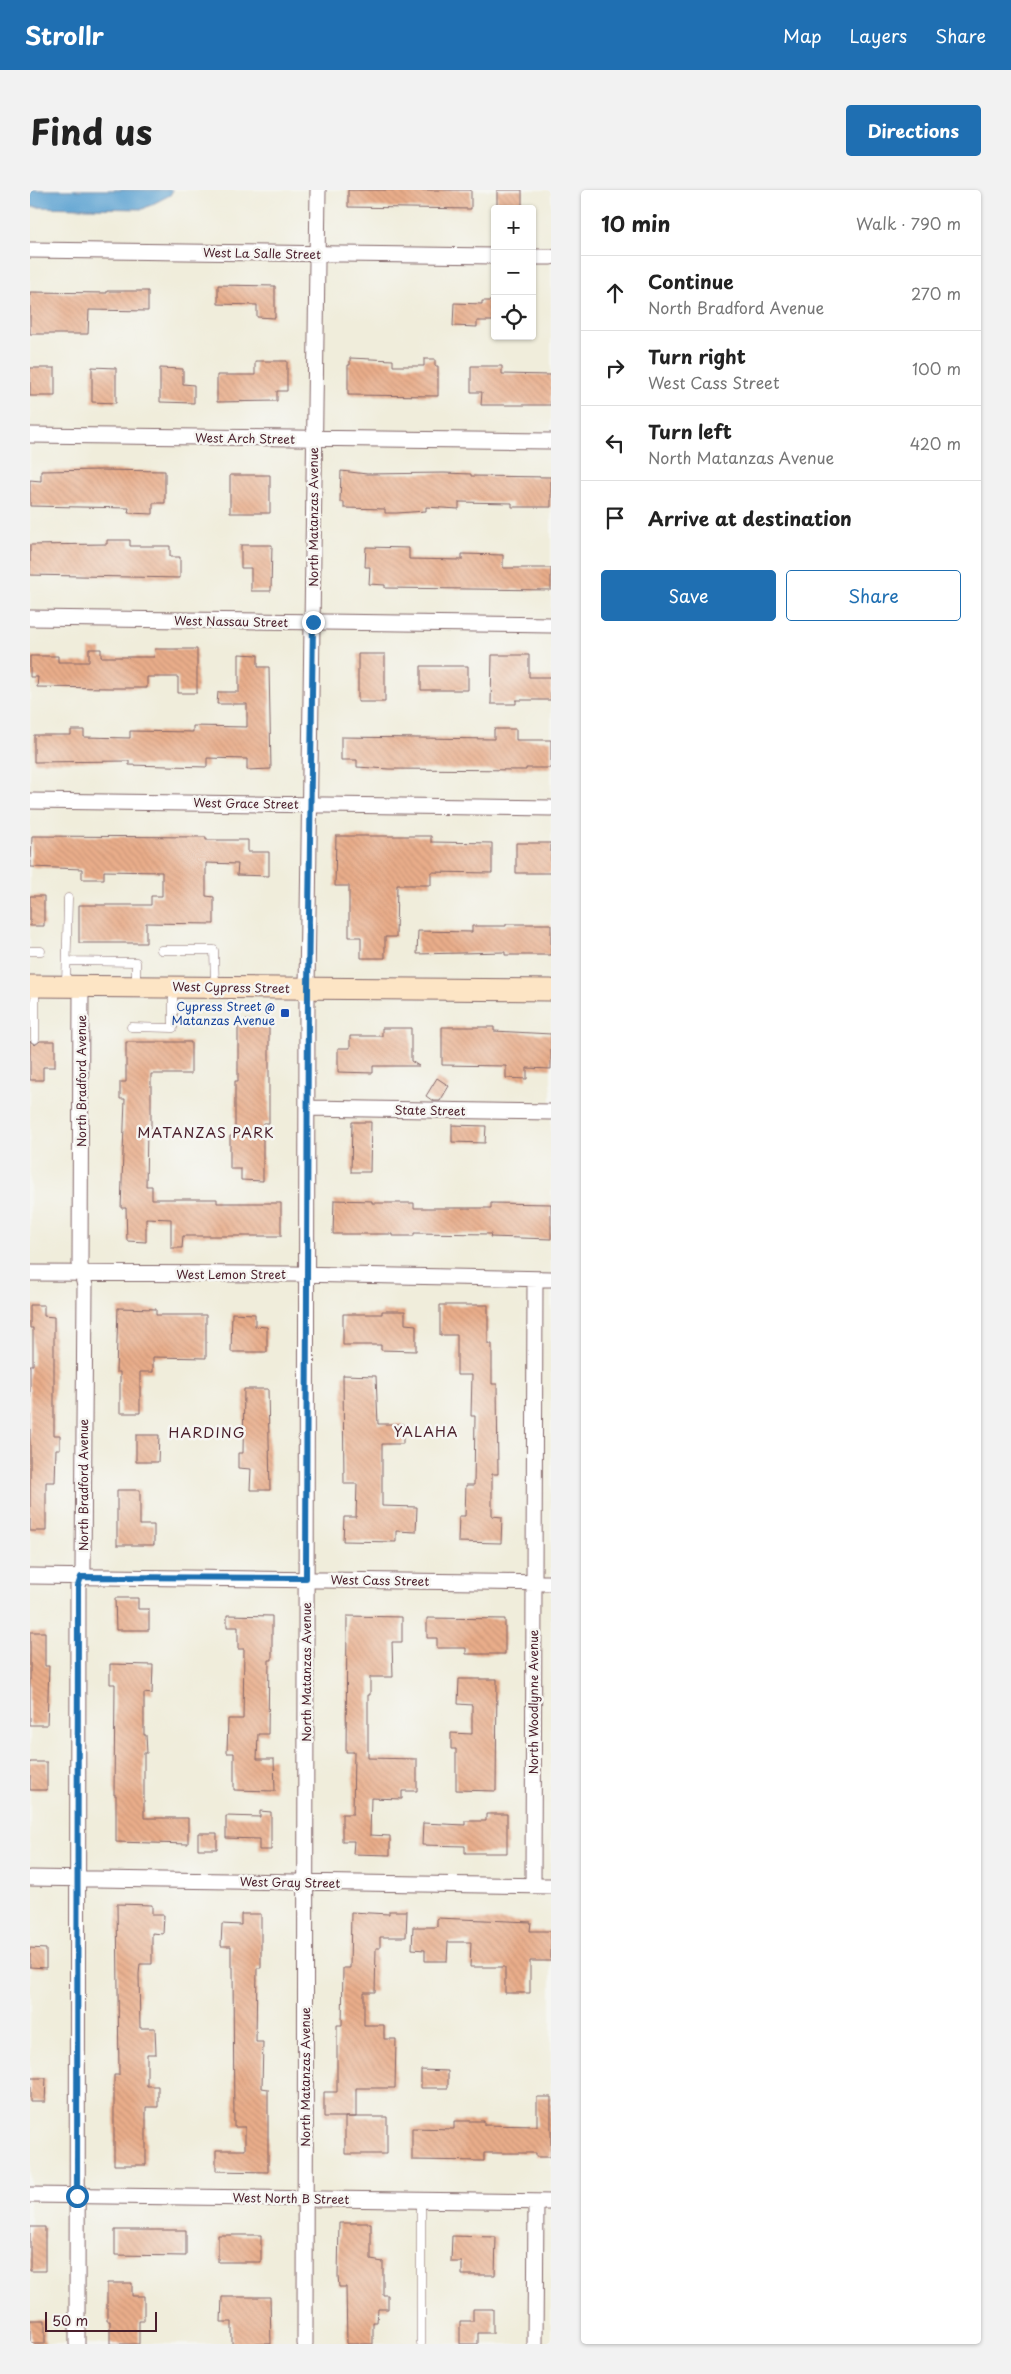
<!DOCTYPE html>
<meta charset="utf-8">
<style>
body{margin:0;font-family:"Playpen Sans",sans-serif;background:#f2f2f2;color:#222}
.controls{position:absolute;right:15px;top:15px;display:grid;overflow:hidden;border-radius:5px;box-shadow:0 1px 4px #0004}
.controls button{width:45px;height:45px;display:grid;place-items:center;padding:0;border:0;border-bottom:1px solid #e0e0e0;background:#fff;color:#222;font:25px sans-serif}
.scale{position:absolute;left:15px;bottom:12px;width:112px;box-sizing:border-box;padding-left:5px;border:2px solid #4a1f2b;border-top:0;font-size:14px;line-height:18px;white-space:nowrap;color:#4a1f2b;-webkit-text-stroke:4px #f6f6f2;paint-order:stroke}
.stop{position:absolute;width:15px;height:15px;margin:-11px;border:4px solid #1f6fb2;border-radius:50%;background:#fff}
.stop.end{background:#1f6fb2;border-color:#fff;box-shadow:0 1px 5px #0008}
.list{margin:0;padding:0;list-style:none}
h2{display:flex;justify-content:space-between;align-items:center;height:65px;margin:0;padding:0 20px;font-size:21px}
h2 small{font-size:16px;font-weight:400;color:#767676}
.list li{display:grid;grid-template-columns:32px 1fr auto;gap:15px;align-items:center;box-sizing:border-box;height:75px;padding:0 20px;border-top:1px solid #e0e0e0}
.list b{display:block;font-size:19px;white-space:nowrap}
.list p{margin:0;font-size:16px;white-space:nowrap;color:#767676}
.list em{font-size:16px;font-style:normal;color:#767676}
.actions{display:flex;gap:10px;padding:15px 20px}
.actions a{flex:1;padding:11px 0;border:1px solid #1f6fb2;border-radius:5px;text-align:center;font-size:18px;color:#1f6fb2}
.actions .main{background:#1f6fb2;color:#fff}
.icon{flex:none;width:28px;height:28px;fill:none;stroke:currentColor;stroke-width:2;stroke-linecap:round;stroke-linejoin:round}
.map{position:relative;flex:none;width:521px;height:2154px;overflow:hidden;border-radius:5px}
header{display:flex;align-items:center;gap:30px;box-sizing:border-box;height:70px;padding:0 25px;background:#1f6fb2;color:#fff}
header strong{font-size:24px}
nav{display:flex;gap:28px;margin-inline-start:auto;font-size:18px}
.intro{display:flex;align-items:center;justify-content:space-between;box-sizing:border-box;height:120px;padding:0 30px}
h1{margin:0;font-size:35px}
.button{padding:12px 22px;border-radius:5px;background:#1f6fb2;color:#fff;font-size:18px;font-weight:700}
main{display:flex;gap:30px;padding:0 30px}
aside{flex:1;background:#fff;border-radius:5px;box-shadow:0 1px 4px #0004}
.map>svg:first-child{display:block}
.water{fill:#5ba2d1;stroke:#52607e}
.building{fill:url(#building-back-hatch)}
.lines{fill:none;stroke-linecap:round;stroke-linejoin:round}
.lane-casing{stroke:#846769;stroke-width:9}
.street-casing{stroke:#846769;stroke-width:17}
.secondary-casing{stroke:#846769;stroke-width:23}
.lane{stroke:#fff;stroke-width:8}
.street{stroke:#fff;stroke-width:15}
.secondary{stroke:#fde5c5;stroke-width:21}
.route{stroke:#1f6fb2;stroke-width:6}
.transit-dot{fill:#1a4fb4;stroke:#f6f6f2;stroke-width:2}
.labels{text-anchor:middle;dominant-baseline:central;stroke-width:5;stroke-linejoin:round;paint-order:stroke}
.street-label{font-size:12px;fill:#4a1f2b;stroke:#f6f6f2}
.transit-label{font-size:12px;fill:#164399;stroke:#f6f6f2;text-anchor:end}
.neighbourhood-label{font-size:14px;letter-spacing:1px;fill:#4a1f2b;stroke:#f6f6f2}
</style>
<header>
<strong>Strollr</strong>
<nav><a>Map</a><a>Layers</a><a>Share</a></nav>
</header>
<div class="intro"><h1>Find us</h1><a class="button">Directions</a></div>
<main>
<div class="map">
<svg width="521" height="2154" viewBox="0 0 521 2154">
<defs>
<pattern id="building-back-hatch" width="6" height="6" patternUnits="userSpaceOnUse" patternTransform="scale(1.25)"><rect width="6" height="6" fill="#e9ad8a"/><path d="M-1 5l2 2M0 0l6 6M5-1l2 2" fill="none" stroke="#c99477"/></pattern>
</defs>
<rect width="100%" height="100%" fill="#f6f6f2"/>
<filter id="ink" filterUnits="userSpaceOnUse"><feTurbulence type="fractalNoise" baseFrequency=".02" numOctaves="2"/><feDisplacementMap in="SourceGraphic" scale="10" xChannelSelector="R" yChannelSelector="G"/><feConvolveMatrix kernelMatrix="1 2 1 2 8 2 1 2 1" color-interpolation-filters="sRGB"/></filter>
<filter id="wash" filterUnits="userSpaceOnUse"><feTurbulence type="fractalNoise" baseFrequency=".0096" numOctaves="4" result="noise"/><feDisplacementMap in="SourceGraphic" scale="20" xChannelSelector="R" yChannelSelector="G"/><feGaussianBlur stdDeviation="1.12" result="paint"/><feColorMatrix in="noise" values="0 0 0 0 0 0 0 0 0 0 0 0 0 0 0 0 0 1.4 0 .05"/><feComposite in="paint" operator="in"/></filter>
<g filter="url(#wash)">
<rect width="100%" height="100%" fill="#f0eddb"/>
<path class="water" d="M0,0h143l-3,5 -27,14 -113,-2z"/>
<g id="blocks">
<path class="building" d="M318,0h123v19l-123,-2z
M467,0h25v19h-25z
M188,95l57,1v32l-18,-1v-12l-39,-1z
M77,101h41v20l-59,-1 -1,24h-58v-42l77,1z
M452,111h13v20h-18v6l-24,-1 1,-23 28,1z
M320,168l43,2v6h31v-7h11v7h3v30l-90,-1v-30h2z
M225,171h32v30h-10v10l-60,1v-27h38z
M441,176h31v8l49,1v30h-70l1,-13h-11z
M62,177l24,1v35l-24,-1z
M0,178h25v28h-25z
M130,178l23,1v15l11,1v18l-34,-1z
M71,280l64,1v32h-12v11l-25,-1 1,-5 -99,-2v-26l11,1v-10z
M311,281l26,3 77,-1 27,1v2l80,1v30h-39v-4l-53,-1v7l-33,-2v4l-29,2h-12v-4l-41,-1v-6h-4z
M200,285h40v38h-40z
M77,350h23v6h40v11h10v21l-150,-3v-30l77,-1z
M211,355h31l-1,46h-20v-23h-10z
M336,357l43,1v11l53,1v-6l41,1v13h48v22l-166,-2v-3l-16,-1 1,-17h-5z
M59,459h12v8h53l1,-8h42v44h-19v-16h-31v11h-37l-73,-1 1,-10h-8v-21h28v6h31z
M209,464l19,1v12h11l2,102 -24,1v-11l-40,-1v9l-78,-2v-4l-95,1v-27h37v-5h13v7l46,1v-7l63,1v-6l54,1v-23h-30l1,-12h21z
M328,464h27v48h-27z
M462,465h37v22h22v23h-35v4h-25z
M391,476h47v24h-47z
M464,539h22v11h35v28h-25v2l-137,-1 -32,-2v-7h-16v-23l153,2z
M2,646l174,1v3h42v12h21v24l-32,-1 1,-11 -32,-1v33l8,1v27l-68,-1v20h-67v-38h72v-9h11v-24l-58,-1v8h-22v-10l-51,-2z
M306,646h95v6l61,1v30l-61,-1v13h-34l-1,52h-11v21h-24v-21h-12v-51h-14z
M486,653h35v30h-35z
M0,706h14v30h-14z
M476,734h45v31h-46v-3l-88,2 1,-23 54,1v-6h34z
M208,830l31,1v102h-6v58l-22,-1v-11h-11v-33h5v-55h3z
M412,837h52v4l57,3v35l-24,-1v11l-21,-1v-12l-64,-1z
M352,838h29v33l8,5h-46v7l-35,-1v-24h12v-12h32z
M0,851l5,4 5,-4h15v26h-12v13h-13z
M96,852h65v32h-40v54h-4l-1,58h6v13h65v4h64v33h-98l-1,12h-11v-29l-25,-1v24l-19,-1 -1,-33h-5l4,-109h-5v-17h6z
M407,888l12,8 -9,15h-7l-7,-5z
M322,932h19l-1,50h-19z
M422,935l34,1 -1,17 -33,-1z
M304,1010l38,1v2h42v5h77v-5l60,1v35l-61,-2 1,-3 -77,-1v3h-22v-2h-59z
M0,1115h14v11l10,1v118h6v14h-4l-1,33h-9v49h-16v-166h3v-37h-3z
M410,1115h48v39h4v40h5l1,90h-6v42l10,1 -1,26 -43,-1 1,-26h6l1,-31h8l1,-69h-4l1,-41h-15v-40h-17z
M88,1118l38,1v6h50v43l-53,-1v15h-13v41h-20v-41h-4z
M352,1121h23v13l11,1v26l-35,-1v-5h-38v-31h39z
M202,1123l23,1v12l12,1v25h-36z
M313,1185l33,1 2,48h25v20h-21v62l35,1 -1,25 -20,-1v11l-53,-1 1,-24h12l1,-33h-13z
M214,1199h24l2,101h-20l1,-21 -13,-1v-15h5z
M106,1245h23l-1,27h-22z
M87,1300h23v35h14v20h-37z
M85,1408h23v11h11v21h-33z
M197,1425l45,1v44h-3l-1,74h-10l-1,25h17l1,32 -41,-1v-37h-7l1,-34h15l1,-70h-6v-22h-11z
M317,1426l55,1v25h-10l1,35h-23v18h-2v63l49,1v32h-15v8l-31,-1 -1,37 20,1v19l-37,-1 1,-13h-12v-27h11l1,-62h-8z
M397,1428l78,1v35h-39v-6h-29v-10h-10z
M0,1442h15v34h4l-2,59h-17z
M80,1474l43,1 -1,29 -8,-1v42h2l1,18h-3v65h44v26l-72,-2v-47h-2l1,-111h-5z
M429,1489h38l-1,112 -40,-1v-41h-5v-16l21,1v-29l-14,-1z
M0,1572h17v28h-17z
M230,1621l11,1v38h-12v-11l-33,-1v-22l34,1z
M456,1624h21v39h-42v-7l-43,-1 1,-22 42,2v-4h21z
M168,1643h19v16h-19z
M87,1714l35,1v10h12l-1,19 -11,-1v31h-12l-1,10 1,54h15l1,26h-9v32h11v21h-12v58h-32v-90h5z
M359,1721h18l-1,26h-26v11h-4l-1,44h-11v33h20v14h12l-1,49h-39v29h-32v-25h13v-67h5l1,-57h7l1,-56 38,2z
M211,1724h20v54h-4l-1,74h7l-1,46 6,1v83l-52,-1v-21h29v-23h-11l-1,-160h-2v-21h-10l1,-22 19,1z
M407,1728l94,4 -1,9h21v30h-21v32h-25v-26h-35l1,-25h-23l-1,19h-22v-11l-13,-1 1,-22h24z
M0,1758l16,1v19l-16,-1z
M391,1880l27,1v17h-27z
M0,1888h16l-1,24h-15z
M507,1907h14v60h-15v-4h-52v8l-72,-1v-32l42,1v-8h30v4l53,1z
M315,1927h42v37h-42z
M309,2033h32v37l12,2v33h5v14h-10l-1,13h-4v22h-26l-1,-57h-7l-1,-11z
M0,2037h15v44h-15z
M85,2040h71v26l-71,-1z
M188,2045h43v27h-43z
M422,2046l44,1 -1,38h-33v-13h-11z
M77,2093h25v13h12v25h-5v23h-29v-23h-3z
M192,2107h48l1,47h-39v-22h-11z
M443,2119h20v24h-15v11h-18v-23h13z
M0,2130h15v24h-15z"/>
</g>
</g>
<g filter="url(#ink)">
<use href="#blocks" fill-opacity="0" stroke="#846769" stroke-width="1"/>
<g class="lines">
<g class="lane-casing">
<path id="lane" d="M131,760h53l1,37
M0,761h11
M37,771l69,1v22
M36,794l2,-86
M5,798v51
M101,837l42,1v-39
M391,2154v-144"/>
</g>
<g class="street-casing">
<path id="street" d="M0,60l465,6
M502,67h19
M0,245l521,6
M0,428l521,7
M0,611l521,7
M279,918l242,4
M0,1083l263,1 258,5
M0,1386l521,7
M0,1688l521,8
M503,1695l2,-606
M0,2005l521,7
M47,2154l1,-758 5,-17 2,-283 -5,-21 1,-279
M275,2154l2,-1356 11,-798
M505,2154l1,-142"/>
</g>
<g class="secondary-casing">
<path id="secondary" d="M0,796l521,4"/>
</g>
<use href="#lane" class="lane"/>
<use href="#street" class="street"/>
<use href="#secondary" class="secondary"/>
</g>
</g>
<g class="lines" filter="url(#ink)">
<path class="route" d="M47,2006l1,-610 3,-9 225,1 2,-590 5,-366"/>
</g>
<rect class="transit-dot" x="250" y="818" width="10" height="10" rx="2.5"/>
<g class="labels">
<g class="street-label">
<text transform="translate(232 63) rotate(1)">West La Salle Street</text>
<text transform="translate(215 248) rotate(1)">West Arch Street</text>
<text transform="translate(283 327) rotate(-90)">North Matanzas Avenue</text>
<text transform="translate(201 431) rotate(1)">West Nassau Street</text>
<text transform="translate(216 613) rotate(1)">West Grace Street</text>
<text transform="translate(201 797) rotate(1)">West Cypress Street</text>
<text transform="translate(51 891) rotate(-90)">North Bradford Avenue</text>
<text transform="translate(400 920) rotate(1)">State Street</text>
<text x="201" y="1084">West Lemon Street</text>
<text transform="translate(53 1295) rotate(-90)">North Bradford Avenue</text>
<text transform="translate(350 1390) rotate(1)">West Cass Street</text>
<text transform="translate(276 1482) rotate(-90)">North Matanzas Avenue</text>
<text transform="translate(503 1512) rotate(-90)">North Woodlynne Avenue</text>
<text transform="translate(260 1692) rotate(1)">West Gray Street</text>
<text transform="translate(275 1887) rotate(-90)">North Matanzas Avenue</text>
<text transform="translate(261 2008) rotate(1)">West North B Street</text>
</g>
<g class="transit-label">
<text x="245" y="816">Cypress Street @<tspan x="245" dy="14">Matanzas Avenue</tspan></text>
</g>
<g class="neighbourhood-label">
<text x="176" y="942">MATANZAS PARK</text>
<text x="396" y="1241">YALAHA</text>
<text x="177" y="1242">HARDING</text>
</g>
</g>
</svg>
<div class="controls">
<button>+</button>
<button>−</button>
<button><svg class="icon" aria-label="locate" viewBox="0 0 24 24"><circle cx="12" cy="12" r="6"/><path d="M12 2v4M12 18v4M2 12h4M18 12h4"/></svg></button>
</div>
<div class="scale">50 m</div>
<div class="stop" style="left:47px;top:2006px"></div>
<div class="stop end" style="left:283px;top:432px"></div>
</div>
<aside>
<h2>10 min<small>Walk · 790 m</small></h2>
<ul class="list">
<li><svg class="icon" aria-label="ahead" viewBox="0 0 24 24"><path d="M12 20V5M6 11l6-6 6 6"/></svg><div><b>Continue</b><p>North Bradford Avenue</p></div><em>270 m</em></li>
<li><svg class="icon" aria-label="right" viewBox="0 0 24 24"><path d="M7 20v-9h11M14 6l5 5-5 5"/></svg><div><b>Turn right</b><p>West Cass Street</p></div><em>100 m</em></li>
<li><svg class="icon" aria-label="left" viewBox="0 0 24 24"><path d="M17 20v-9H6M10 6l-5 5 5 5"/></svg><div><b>Turn left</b><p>North Matanzas Avenue</p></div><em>420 m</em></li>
<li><svg class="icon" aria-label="arrive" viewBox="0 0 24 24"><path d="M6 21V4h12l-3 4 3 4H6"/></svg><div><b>Arrive at destination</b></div></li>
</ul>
<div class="actions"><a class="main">Save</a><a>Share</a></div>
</aside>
</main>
